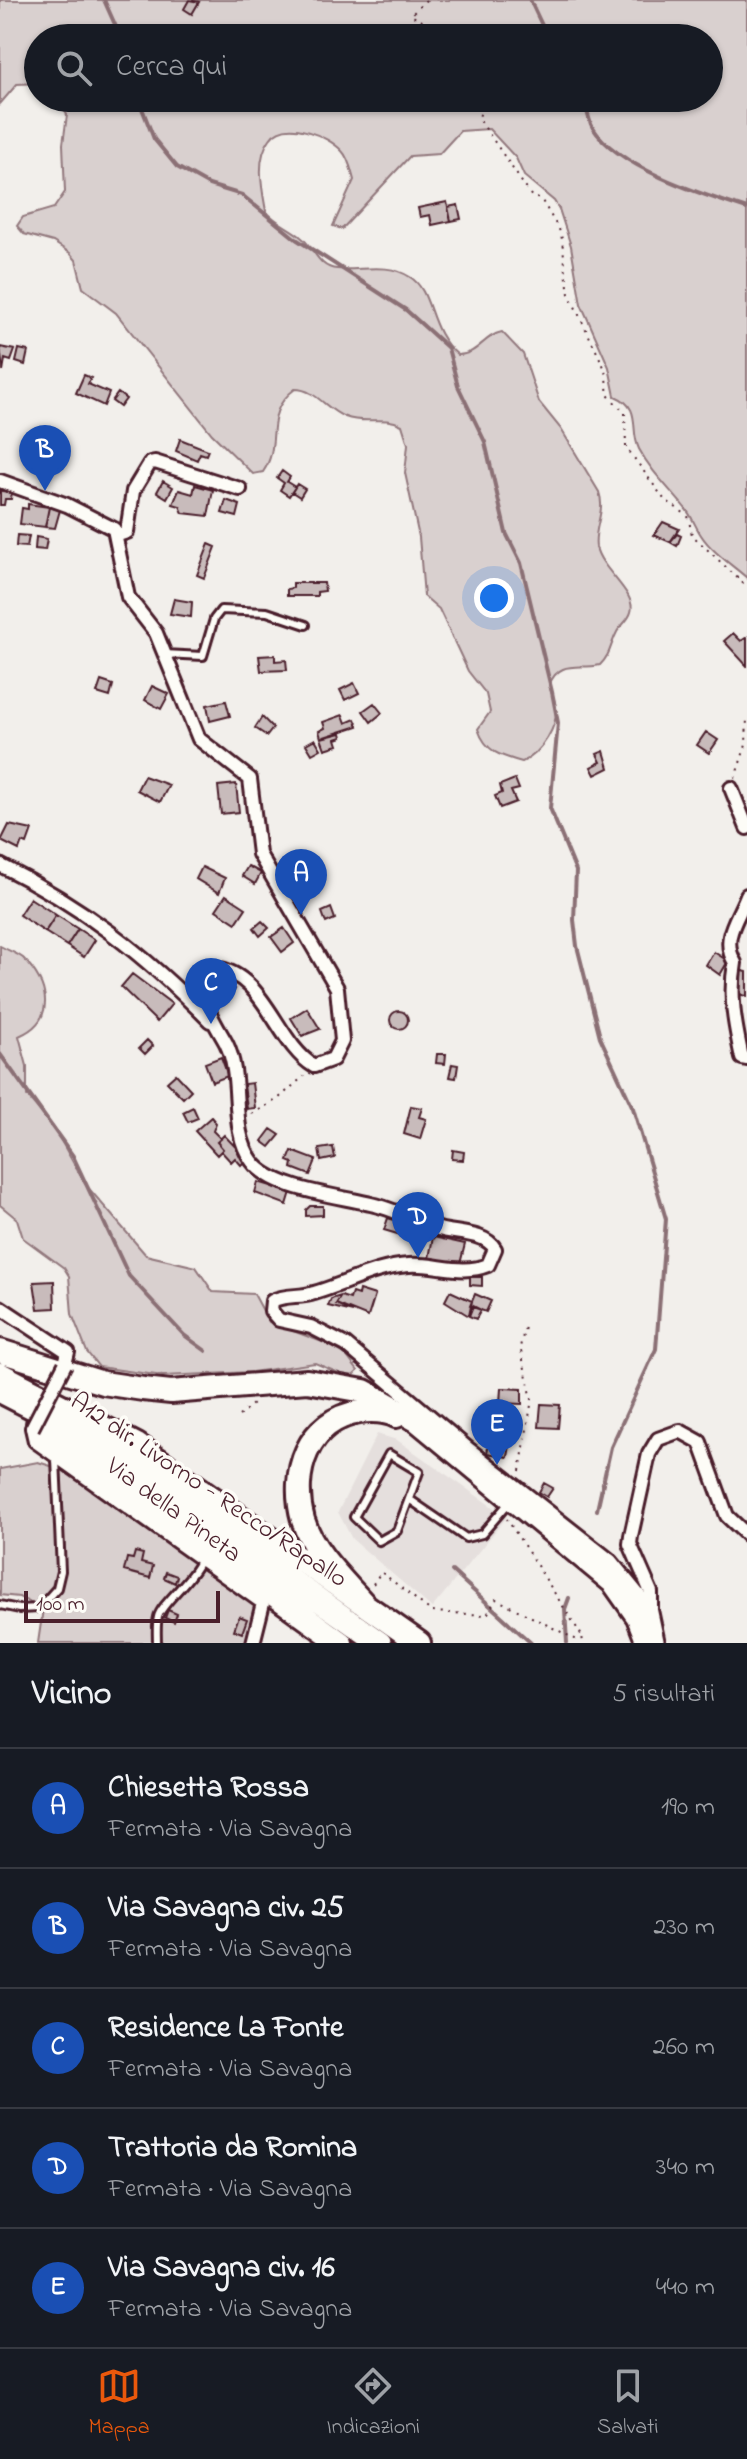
<!DOCTYPE html>
<html lang="it">
<meta charset="utf-8">
<style>
body{margin:0;font-family:"Indie Flower",sans-serif;background:#242831;color:#f1f3f6}
.scale{position:absolute;left:24px;bottom:20px;width:196px;box-sizing:border-box;padding-left:8px;border:4px solid #4a1f2b;border-top:0;font-size:22px;line-height:28px;white-space:nowrap;color:#4a1f2b;-webkit-text-stroke:6px #fdfcf7;paint-order:stroke}
.you{position:absolute;left:494px;top:598px;width:28px;height:28px;margin:-20px;border:6px solid #fff;border-radius:50%;background:#1a73e8;box-shadow:0 0 0 12px #1a73e833}
.badge{display:grid;place-items:center;width:52px;height:52px;border-radius:50%;background:#ea580c;color:#fff;font-size:26px;font-weight:700}
.pin{position:absolute;translate:-50% -66px;filter:drop-shadow(0 2px 4px #0008)}
.pin::after{content:'';position:absolute;top:42px;width:28px;height:24px;background:inherit;clip-path:polygon(0 0,100% 0,50% 100%)}
.list{margin:0;padding:0;list-style:none}
h2{display:flex;justify-content:space-between;align-items:center;height:104px;margin:0;padding:0 32px;font-size:34px}
h2 small{font-size:26px;font-weight:400;color:#9ea1a6}
.list li{display:grid;grid-template-columns:52px 1fr auto;gap:24px;align-items:center;box-sizing:border-box;height:120px;padding:0 32px;border-top:2px solid #363941}
.list b{display:block;font-size:30px;white-space:nowrap}
.list p{margin:0;font-size:26px;white-space:nowrap;color:#9ea1a6}
.list em{font-size:26px;font-style:normal;color:#9ea1a6}
.icon{flex:none;width:44px;height:44px;fill:none;stroke:currentColor;stroke-width:2;stroke-linecap:round;stroke-linejoin:round}
.map{position:relative;flex:none;width:747px;height:1643px;overflow:hidden}
.search{position:absolute;background:#171b24;box-shadow:0 2px 6px #0004;left:24px;right:24px;top:24px;height:88px;display:flex;align-items:center;gap:20px;box-sizing:border-box;padding:0 28px;border-radius:44px;color:#9ea1a6;font-size:30px}
.sheet{height:704px;background:#171b24}
nav{display:flex;justify-content:space-around;align-items:center;box-sizing:border-box;height:112px;border-top:2px solid #363941;background:#171b24;font-size:22px;color:#9ea1a6}
nav a{display:grid;justify-items:center;gap:4px}
nav .on{color:#ea580c}
.map>svg:first-child{display:block}
.built{fill:#e5dfdd}
.green{fill:#d9d0cf;stroke:#92787d;stroke-width:2}
.lines{fill:none;stroke-linecap:round;stroke-linejoin:round}
.stream{stroke:#8b6f75;stroke-width:4}
.building{fill:#c8bbbb;stroke:#4a1f2b;stroke-width:2}
.lane-casing{stroke:#4a1f2b;stroke-width:12}
.street-casing{stroke:#4a1f2b;stroke-width:18}
.highway-casing{stroke:#4a1f2b;stroke-width:28}
.path{stroke:#4a1f2b;stroke-width:2;stroke-dasharray:2 6;stroke-linecap:butt}
.lane{stroke:#fdfcf7;stroke-width:6}
.street{stroke:#fdfcf7;stroke-width:12}
.highway{stroke:#fdfcf7;stroke-width:22}
.street-bridge-casing{stroke:#4a1f2b;stroke-width:18;stroke-linecap:butt}
.street-bridge{stroke:#fdfcf7;stroke-width:12}
.labels{text-anchor:middle;dominant-baseline:central;stroke-width:7;stroke-linejoin:round;paint-order:stroke}
.street-label{font-size:26px;fill:#4a1f2b;stroke:#fdfcf7}
</style>
<div class="map">
<svg width="747" height="1643" viewBox="0 0 747 1643">
<rect width="100%" height="100%" fill="#f2efeb"/>
<filter id="ink" filterUnits="userSpaceOnUse"><feTurbulence type="fractalNoise" baseFrequency=".0125" numOctaves="2"/><feDisplacementMap in="SourceGraphic" scale="16" xChannelSelector="R" yChannelSelector="G"/><feConvolveMatrix kernelMatrix="1 2 1 2 8 2 1 2 1" color-interpolation-filters="sRGB"/></filter>
<g filter="url(#ink)">
<path class="built" d="M377,1434l20,6 110,77 -75,91 -80,-69 -14,-27z"/>
<path class="green" d="M0,0h747v578c-15,-13 -36,-27 -46,-43 -6,-9 -9,-19 -16,-27 -16,-20 -34,-36 -46,-59 -10,-20 4,-41 -24,-53l-6,-29 -28,-63 -10,-58 -12,-37 -5,-8 -30,-25 -8,-18 -27,-29 -29,2 -21,23 -29,2 -68,73 -9,-3 21,-46c-3,-10 -5,-22 -12,-29 -14,-15 -57,-34 -72,-12 -15,20 -8,50 -4,72 10,12 23,16 35,26 13,10 17,31 36,32 25,2 50,-7 73,8 24,15 17,53 48,78 21,-1 25,-19 44,-23l21,22 16,48 22,27 38,63c7,20 -6,36 -3,55 5,23 41,46 35,65 -2,8 -10,13 -14,20 -7,13 -6,22 -17,33 -22,5 -40,-6 -51,20 1,6 5,12 6,18 6,21 -15,52 -33,59 -22,-6 -36,-10 -44,-33l12,-17 -4,-18 -18,-23 -29,-62 -15,-13 -5,-59 -14,-64 3,-29 -6,-19c-20,-10 -36,0 -57,-8 -19,-7 -29,-28 -50,-28 -34,25 -12,54 -32,83l-10,2 -41,-40 -96,-121 -33,-25 -7,-28 -6,-7 -17,-11 -29,-8 -7,-8 6,-9 31,-9 11,-16 -2,-48 4,-29 -8,-17h650v-60h-671v45l-21,1 -17,20z
M0,946c7,4 17,7 23,12 25,25 35,61 -4,78l8,30v30l27,32 31,56 61,71 50,12 17,25 41,2 15,28 56,21 20,11 13,17 -7,7 -36,-15 -63,9 -89,4 -64,-9 -12,-15 -15,-38 -3,-38 -5,-8 -41,-30 -6,-19 -17,-14z
M38,1462l32,10 70,53 112,73 4,15 -8,30h-210l5,-34 -24,-12 -19,-2v-126z"/>
<g class="lines">
<path class="stream" d="M104,0l17,38
M530,0l18,38
M138,98l16,41 23,28 32,18 33,10 54,44 110,71 42,38 10,38 27,56 21,91 15,30 31,129 6,31 -8,85 26,63 -2,49 3,26 23,91 33,71 33,111 -10,130 -45,98 -14,63
M583,98c4,9 5,22 10,30 25,40 111,67 154,81
M0,1054l73,102 56,120 55,59 22,16
M452,1571l79,72
M567,1643l-2,-34 4,-11"/>
</g>
<path class="building" d="M189,0l10,2 -7,12 -8,-5z
M447,202l4,19 -19,4 -2,-10 -10,2 -2,-9z
M458,205l3,14 -10,2 -3,-14z
M0,347l15,3 -4,11 -6,-2 -2,12z
M19,349l9,2 -3,14 -9,-3z
M84,375l7,3 -3,6 21,9 -5,13 -28,-13z
M118,393l8,6 -6,8 -8,-6z
M180,439l28,11 -2,5 -6,-2 -3,7 -21,-9z
M282,471l8,6 -3,5 8,5 -6,9 -9,-6 4,-7 -7,-5z
M163,481l10,6 -6,11 -10,-6z
M297,484l8,5 -5,8 -8,-5z
M195,485l18,5 -5,26 -25,-3 -3,-7 -7,-2 6,-14 14,4z
M0,487l2,4 10,1 -1,7h-6l-1,6h-4z
M226,500l14,5 -3,12 -15,-4z
M28,504l21,3 -4,20 -25,-3 2,-16 6,1z
M49,507l11,3 -5,18 -10,-1z
M663,522l16,7 -9,13 -16,-7z
M677,534l4,2 -4,10 -7,-4z
M17,535l12,1 -2,11 -11,-1z
M36,537l11,2 -2,11 -10,-1z
M209,544l7,3 -12,31 -7,-3z
M293,583h31l1,8 -8,1v4h-30v-7l6,-1z
M174,599l18,3 -1,15 -21,-3z
M733,633l8,8 6,-4v29l-23,-25z
M275,655v6l11,-1 1,10 -26,1 -2,-15z
M101,681l12,4 -3,12 -13,-4z
M354,683l5,10 -14,7 -5,-10z
M152,686l17,8 -8,15 -16,-9z
M226,701l4,15 -20,5 -3,-16z
M374,703l8,10 -11,9 -8,-11z
M343,715l3,8 9,-4 3,7 -37,12 -2,-7 6,-3 -2,-6z
M262,717l11,11 -6,8 -12,-8z
M706,732l12,8 -9,13 -12,-8z
M341,733l1,4 -6,2 2,6 -13,4 -4,-11z
M315,739l6,10 -9,5 -6,-10z
M604,751l5,17 -14,7 -4,-8 10,-5 -4,-8z
M144,776l25,9 -9,17 -23,-12z
M515,779l4,10 -8,2 5,11 -16,6 -5,-12 7,-3 -2,-8z
M236,784l3,28 -18,2 -3,-28z
M9,825l23,5 -5,14 -5,-2 -3,8 -18,-9z
M289,865l13,1v7l15,1 -1,16 -31,-1z
M248,866l13,7 -6,11 -13,-8z
M202,867l23,11 -6,15 -23,-14z
M226,895l20,13 -10,15 -20,-13z
M30,898l26,17 -11,17 -26,-17z
M331,908l4,11 -9,4 -4,-11z
M56,915l22,14 -11,17 -22,-14z
M262,921l7,7 -9,8 -6,-8z
M284,928l10,15 -12,9 -11,-15z
M78,929l17,11 -11,17 -17,-11z
M714,952l14,9 -8,14 -14,-10z
M735,969l12,3v24l-15,-3z
M132,974l40,30 -15,18 -36,-35z
M218,978l17,11 -9,14 -17,-11z
M307,1008l13,21 -18,7 -11,-18z
M390 1020a9 9 0 1 1 18 0a9 9 0 1 1-18 0Z
M147,1040l6,6 -8,8 -6,-6z
M437,1054h9l-1,10 -9,-1z
M221,1057l7,19 -16,6 -7,-19z
M452,1064l6,1 -2,13 -7,-1z
M176,1074l15,16 -8,8 -16,-16z
M252,1083l3,25 -8,1 -3,-25z
M411,1106l11,2 -3,9 7,2 -6,20 -16,-5z
M193,1107l5,11 -10,4 -5,-10z
M211,1117l5,6 -3,8 8,8 -4,3 6,7 -6,6 -22,-24z
M271,1129l9,6 -10,12 -8,-6z
M224,1135l23,24 -6,6 -6,-7 -4,4 -10,-11 2,-2 -6,-7z
M333,1147l2,11 -14,3 -2,-12z
M453,1150l11,2 -1,8 -11,-1z
M292,1151l24,9 -6,15 -18,-7 1,-5 -5,-2z
M258,1182l33,10 -4,13 -32,-12z
M310,1206h13v9l-17,1v-6z
M388,1218l19,6 -3,12 -20,-6z
M433,1237l32,7 -5,20 -31,-6z
M470,1277h12v9l-12,-1z
M54,1281l1,27 -17,1 -4,-27z
M359,1290l16,5 -7,22 -32,-13 5,-8 9,3 2,-6 6,2z
M450,1291l22,10 -3,15 -24,-15z
M475,1294l16,7 -5,11 -16,-6z
M341,1296l-5,8 17,8 -25,-6 3,-7z
M473,1306l8,4 -5,9 -7,-3z
M501,1388l21,1v15l-22,-1z
M541,1404l19,1 -2,23 -19,-1z
M490,1436l21,4 -3,17 -21,-4z
M544,1483l9,5 -6,9 -8,-5z
M135,1552l8,2 -2,9 12,3 -3,12 -26,-7 3,-13 6,1z
M166,1572l11,4 -2,7 -11,-5z
M168,1610l9,4 -3,8 -9,-4z
M239,1616l8,3 -5,14 -8,-3z"/>
<g class="lines">
<g class="lane-casing">
<path id="lane" d="M164,654l39,2 11,-37 7,-9 46,2 39,13
M389,1454l30,18 -22,59 -18,10 -25,-24z
M409,1499l57,39 16,-4 25,-29
M0,1605l19,4 20,-1 18,-20 4,-17 -5,-112
M157,1643c0,-8 -1,-18 1,-26 3,-13 33,-36 42,-56"/>
</g>
<g class="street-casing">
<path id="street" d="M0,481l67,24 47,24 14,68 28,36 43,106 51,40 9,75 78,134 5,53 -9,18 -19,7c-38,-23 -49,-92 -99,-98 -25,22 -2,51 11,75 18,36 2,85 26,118 22,31 95,35 130,46 20,6 38,16 57,22 17,5 47,3 56,20l-7,16c-27,11 -52,-2 -79,0 -33,2 -64,19 -95,28 -14,5 -28,1 -42,8l-1,10 8,9 32,7 35,18 124,105 141,111 40,49 7,33
M118,535l9,-3 6,-41 17,-28 5,-1 85,27
M731,788l16,40
M0,865c84,42 144,89 210,156
M747,895c-9,24 -27,43 -12,68 -6,33 0,62 7,95l5,1
M0,1307l68,45 -3,12
M32,1428l3,13 228,162 -10,40
M651,1610v-18l-21,-48 1,-8 18,-82 9,-15 22,-8 20,11 27,74 20,19"/>
</g>
<g class="highway-casing">
<path id="highway" d="M0,1351l103,32 40,6 28,3 136,-11 57,10 54,30 196,162 24,34 10,26
M0,1374l137,71 282,198
M0,1391l86,44 294,208
M38,1424l303,219
M364,1604c-22,-25 -51,-51 -61,-84 -13,-47 4,-100 57,-108 11,-2 26,-1 36,4"/>
</g>
<path class="path" d="M426,0l-15,15 28,15 16,3 3,5
M483,98l-4,21 53,78 9,2 20,34 8,61 36,75 3,26 17,18 1,34 38,52 24,17 4,19 55,52
M735,778l11,-33 1,-28
M252,1114l26,-15 26,-23
M239,1416l14,-12
M520,1471l12,-72 -12,-52 5,-20
M373,1584l8,-12 51,40 55,3 9,-16 81,41 7,-1 -77,-120"/>
<use href="#lane" class="lane"/>
<use href="#street" class="street"/>
<use href="#highway" class="highway"/>
<g class="street-bridge-casing">
<path id="street-bridge" d="M32,1428l33,-64"/>
</g>
<use href="#street-bridge" class="street-bridge"/>
</g>
</g>
<g class="labels">
<g class="street-label">
<text transform="translate(208 1491) rotate(34)">A12 dir. Livorno - Recco/Rapallo</text>
<text transform="translate(173 1511) rotate(36)">Via della Pineta</text>
</g>
</g>
</svg>
<div class="scale">100 m</div>
<div class="you"></div>
<div class="pin badge" style="left:301px;top:915px;background:#1a4fb4">A</div>
<div class="pin badge" style="left:45px;top:491px;background:#1a4fb4">B</div>
<div class="pin badge" style="left:211px;top:1024px;background:#1a4fb4">C</div>
<div class="pin badge" style="left:418px;top:1258px;background:#1a4fb4">D</div>
<div class="pin badge" style="left:497px;top:1465px;background:#1a4fb4">E</div>
<div class="search"><svg class="icon" aria-label="search" viewBox="0 0 24 24"><circle cx="10" cy="10" r="6"/><path d="M15 15l6 6"/></svg>Cerca qui</div>
</div>
<section class="sheet">
<h2>Vicino<small>5 risultati</small></h2>
<ul class="list">
<li><span class="badge" style="background:#1a4fb4">A</span><div><b>Chiesetta Rossa</b><p>Fermata · Via Savagna</p></div><em>190 m</em></li>
<li><span class="badge" style="background:#1a4fb4">B</span><div><b>Via Savagna civ. 25</b><p>Fermata · Via Savagna</p></div><em>230 m</em></li>
<li><span class="badge" style="background:#1a4fb4">C</span><div><b>Residence La Fonte</b><p>Fermata · Via Savagna</p></div><em>260 m</em></li>
<li><span class="badge" style="background:#1a4fb4">D</span><div><b>Trattoria da Romina</b><p>Fermata · Via Savagna</p></div><em>340 m</em></li>
<li><span class="badge" style="background:#1a4fb4">E</span><div><b>Via Savagna civ. 16</b><p>Fermata · Via Savagna</p></div><em>440 m</em></li>
</ul>
</section>
<nav>
<a class="on"><svg class="icon" aria-label="map" viewBox="0 0 24 24"><path d="M3 6l6-2 6 2 6-2v14l-6 2-6-2-6 2zM9 4v14M15 6v14"/></svg>Mappa</a>
<a><svg class="icon" aria-label="directions" viewBox="0 0 24 24"><path d="M12 3l9 9-9 9-9-9zM9 14v-3h6M13 9l2 2-2 2"/></svg>Indicazioni</a>
<a><svg class="icon" aria-label="saved" viewBox="0 0 24 24"><path d="M7 4h10v16l-5-4-5 4z"/></svg>Salvati</a>
</nav>
